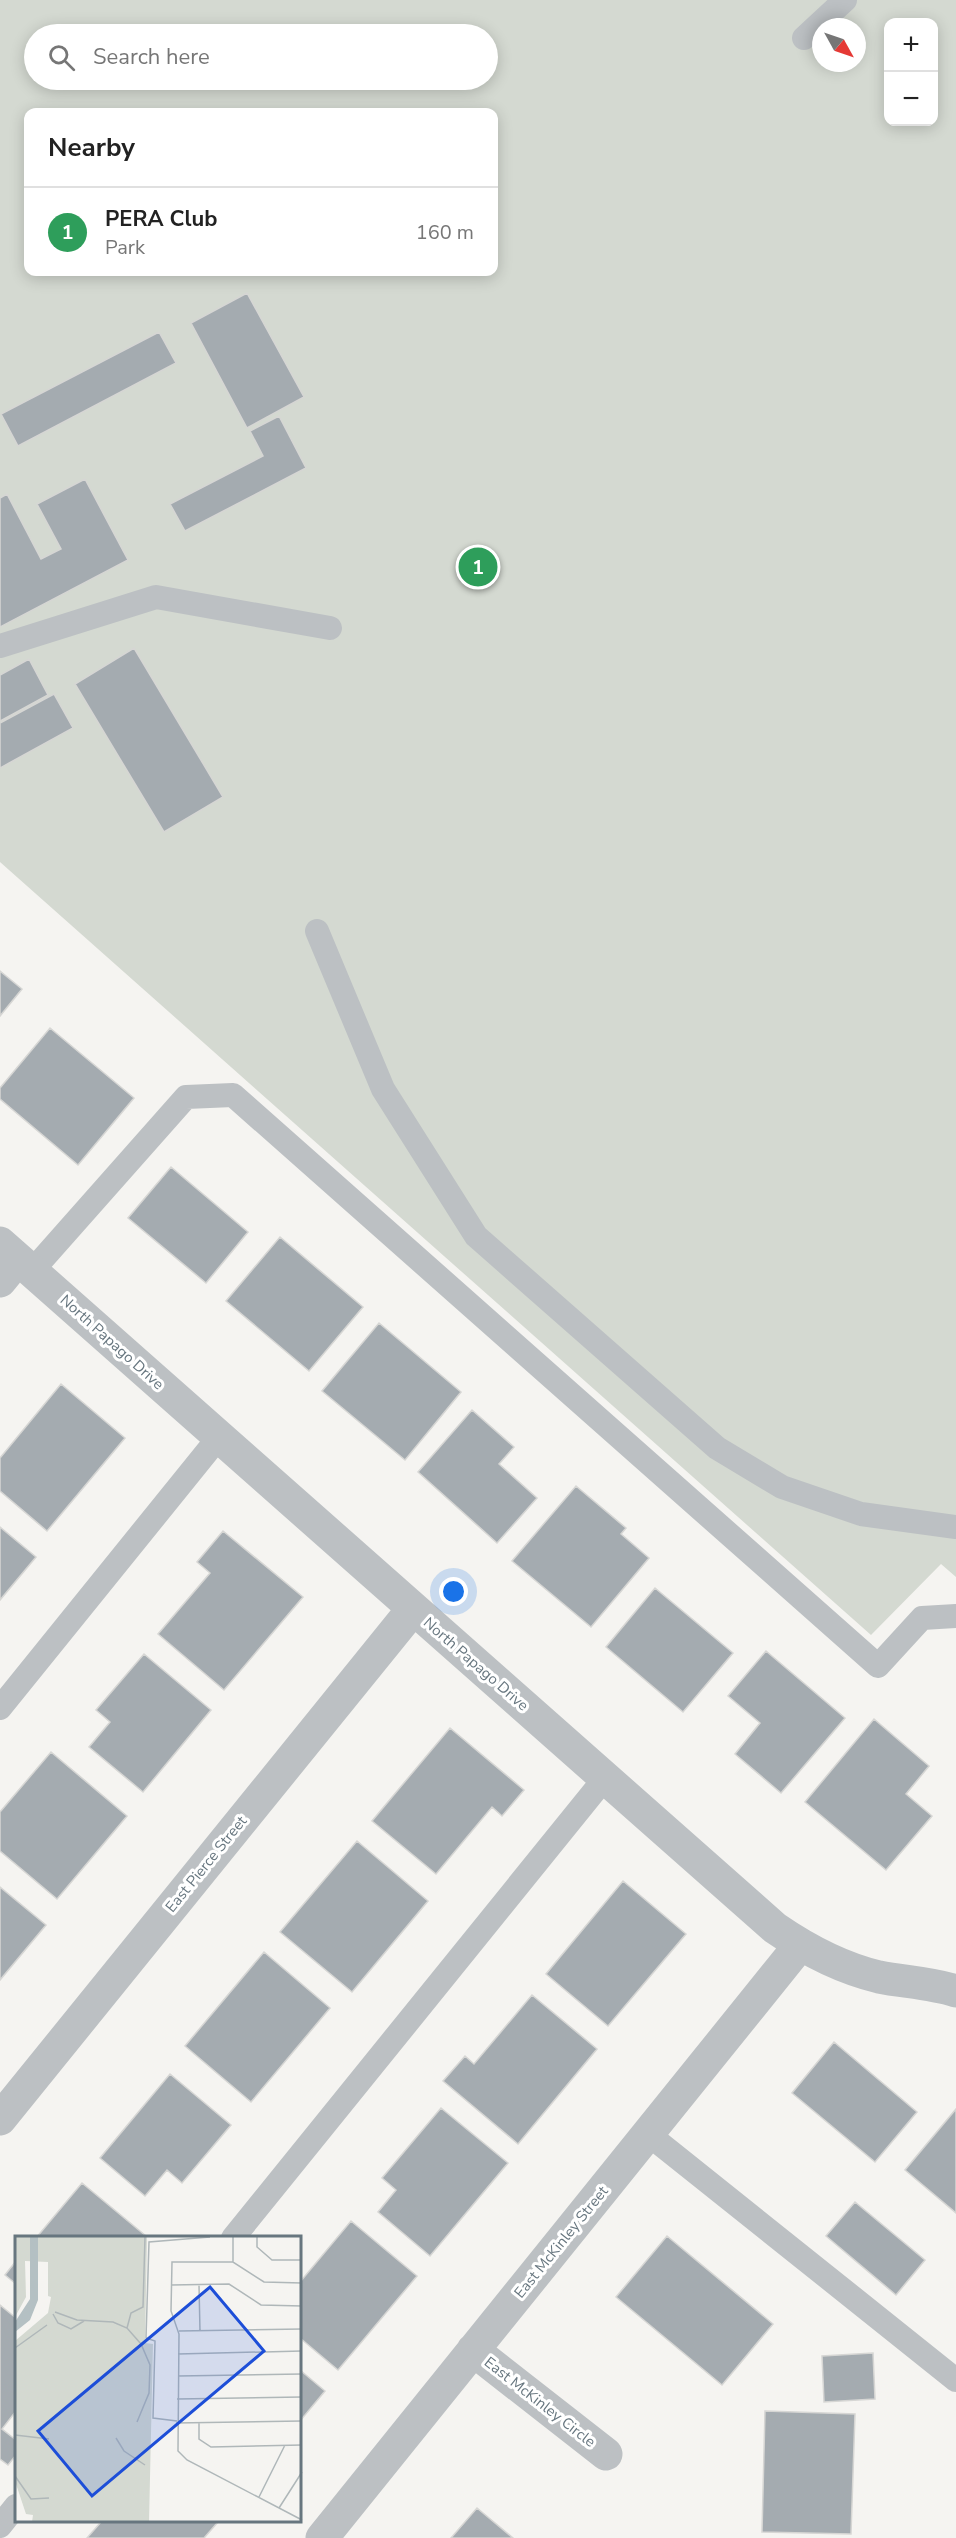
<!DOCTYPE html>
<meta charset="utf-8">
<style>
body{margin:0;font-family:"Nunito Sans",sans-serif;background:#f2f2f2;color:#222}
.controls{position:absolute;right:18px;top:18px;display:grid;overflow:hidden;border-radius:12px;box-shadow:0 3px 15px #0003}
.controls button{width:54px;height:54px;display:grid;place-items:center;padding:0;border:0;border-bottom:2px solid #e0e0e0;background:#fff;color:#222;font:30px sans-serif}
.compass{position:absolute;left:812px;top:18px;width:54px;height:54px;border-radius:50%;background:#fff;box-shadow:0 3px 15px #0003;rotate:130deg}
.you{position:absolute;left:454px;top:1592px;width:21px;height:21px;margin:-15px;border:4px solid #fff;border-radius:50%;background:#1a73e8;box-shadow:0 0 0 9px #1a73e833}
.badge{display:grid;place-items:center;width:39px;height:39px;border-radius:50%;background:#0f766e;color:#fff;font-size:20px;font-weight:700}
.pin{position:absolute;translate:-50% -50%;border:3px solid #fff;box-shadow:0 2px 6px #0006}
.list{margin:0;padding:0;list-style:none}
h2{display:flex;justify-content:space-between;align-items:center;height:78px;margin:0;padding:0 24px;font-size:26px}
h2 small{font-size:20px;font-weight:400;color:#767676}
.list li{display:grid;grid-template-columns:39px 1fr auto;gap:18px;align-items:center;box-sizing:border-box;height:90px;padding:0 24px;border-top:2px solid #e0e0e0}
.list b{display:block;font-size:22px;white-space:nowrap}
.list p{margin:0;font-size:20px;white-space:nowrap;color:#767676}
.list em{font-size:20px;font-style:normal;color:#767676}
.icon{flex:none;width:33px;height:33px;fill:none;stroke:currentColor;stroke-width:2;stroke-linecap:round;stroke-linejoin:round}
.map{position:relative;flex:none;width:956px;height:2538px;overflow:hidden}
.search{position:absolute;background:#fff;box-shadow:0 3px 15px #0003;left:24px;top:24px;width:474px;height:66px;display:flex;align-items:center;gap:15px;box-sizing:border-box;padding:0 21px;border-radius:33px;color:#767676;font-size:22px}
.panel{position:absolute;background:#fff;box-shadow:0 3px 15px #0003;left:24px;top:108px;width:474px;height:168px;border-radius:12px}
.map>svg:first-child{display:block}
.green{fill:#d4d9d1;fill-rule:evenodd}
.building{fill:#a4abb0;stroke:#d6d6d4;stroke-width:1.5}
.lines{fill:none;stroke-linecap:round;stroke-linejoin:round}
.service{stroke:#bcc0c3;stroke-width:24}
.minor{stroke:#bcc0c3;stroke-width:33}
.labels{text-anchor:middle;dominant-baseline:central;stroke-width:6;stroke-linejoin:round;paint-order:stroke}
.street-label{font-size:15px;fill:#67767f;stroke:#fff}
.inset-road{fill:none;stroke:#afb7b9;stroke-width:1.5}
.view{fill:#1d4ed8;fill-opacity:0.15;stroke:#1d4ed8;stroke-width:3}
.inset-edge{fill:none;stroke:#67767f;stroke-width:3}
</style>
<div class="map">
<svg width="956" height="2538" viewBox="0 0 956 2538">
<rect width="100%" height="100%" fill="#f5f4f1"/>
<path class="green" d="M0,0h956v1577l-15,-13 -70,71 -871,-773zM888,22h46v100h-46zM821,27h36v36h-36zM34,34h454v46h-454zM28,112h466v160h-466z"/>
<path class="building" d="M247,293l57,104 -57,31 -56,-105z
M159,332l17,31 -158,83 -17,-32z
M279,416l27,52 -121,63 -15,-27 93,-48 -13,-25z
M85,479l43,81 -128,67v-129l7,-4 34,65 20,-10 -24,-45z
M134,648l89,149 -59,35 -89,-148z
M29,659l19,36 -48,26v-46z
M54,694l19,34 -73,40v-45z
M0,971l22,18 -22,27z
M50,1028l84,70 -56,67 -78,-66v-11z
M171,1167l77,65 -42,51 -78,-65z
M280,1237l83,70 -54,64 -83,-70z
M379,1323l82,69 -56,68 -83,-69z
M61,1384l64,54 -78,93 -47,-40v-33z
M472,1410l42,37 -15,17 38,34 -40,45 -79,-71z
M576,1486l50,42 -5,6 28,24 -58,69 -79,-66z
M0,1527l36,30 -36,43z
M223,1531l80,66 -79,93 -66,-56 52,-61 -13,-11z
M655,1588l78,65 -50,59 -77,-65z
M766,1651l79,67 -64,75 -46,-39 25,-31 -32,-27z
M144,1654l67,56 -68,82 -54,-45 21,-25 -14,-12z
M874,1719l55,47 -23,28 26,22 -46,54 -81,-68z
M450,1728l74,62 -22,26 -10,-9 -56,67 -64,-53z
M51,1752l76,64 -70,83 -57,-48v-39z
M357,1841l71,60 -76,91 -72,-60z
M623,1881l63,53 -78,92 -62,-52z
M0,1887l46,38 -46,55z
M264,1952l66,56 -79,94 -66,-56z
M532,1995l65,54 -79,95 -75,-63 22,-25 9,8z
M834,2042l83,70 -42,50 -83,-69z
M170,2074l61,51 -49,58 -15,-13 -22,26 -45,-38z
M441,2108l67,55 -78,93 -52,-44 18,-22 -14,-12z
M956,2109v104l-51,-43z
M82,2183l64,53 -2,2h-108z
M855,2202l70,58 -29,35 -70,-59z
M351,2221l66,55 -79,94 -38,-32v-56z
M667,2236l106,88 -51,61 -106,-88z
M16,2261v23l-11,-9z
M0,2305l16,13v93l-14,18 14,11v15l-8,10 -8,-6z
M873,2353l2,46 -51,3 -2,-46z
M300,2370l25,21 -25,30z
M765,2411l90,3 -4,120 -89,-2z
M477,2508l36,30h-62z
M101,2522h117l-14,16h-117z"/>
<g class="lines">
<path class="service" d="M804,38l41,-38
M0,646l156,-49 174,31
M317,931l66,158 93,147 241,212 65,39 79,27 95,13
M32,1271l154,-174 47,-2 645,571 44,-48 34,-2
M0,1708l219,-271
M648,2134l308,246
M233,2238l372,-460
M0,2526l16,-20"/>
<path class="minor" d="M0,1243l775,685c32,22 66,40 104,49 25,5 52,6 77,14
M0,1281l18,-22
M0,2119l413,-510
M473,2350l133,104
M322,2538l478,-593"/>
</g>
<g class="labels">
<g class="street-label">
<text transform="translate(112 1342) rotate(42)">North Papago Drive</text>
<text transform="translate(476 1664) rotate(41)">North Papago Drive</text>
<text transform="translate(206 1864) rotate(-51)">East Pierce Street</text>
<text transform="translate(561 2242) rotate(-51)">East McKinley Street</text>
<text transform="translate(540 2402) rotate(38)">East McKinley Circle</text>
</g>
</g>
<g transform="translate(15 2236)">
<rect width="286" height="286" fill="#f5f4f1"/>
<path d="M0,1h132l-2,106 8,1 -4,178h-117l1,-7 -7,-1 -11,-33v-140l33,-28 3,-16 -3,-1v-34l-23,-1 1,36 -11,20z" fill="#d4d9d1"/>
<path d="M15,1h8v63l-8,20 -15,12v-10l15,-23z" fill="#b4c0c3"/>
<path class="inset-road" d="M242,1v10l15,13h30M218,26v-25M287,47l-38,-1 -31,-20h-61l-1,49 8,23 -1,117 9,9 115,60M156,49l58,-1 32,21 41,1M184,49l1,46M40,76l22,8 36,2 14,6 14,16 9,21 -1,28 -12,29M38,78l5,9 13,6 13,-8M112,92l4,-15 12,-6 2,-70M164,95l123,-2M0,112l32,-23M163,118l124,-3M163,140l124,-2M162,163l125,-2M162,185l-24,-3 2,-77 -9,-3 3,-96 61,-5M161,187l126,-2M184,187v16l12,8 91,-2M0,199l34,4M101,202l8,13 21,14M0,240l16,23 18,-1M244,261l26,-52M264,272l23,-36"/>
<path class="view" d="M195,51l54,64 -172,145 -54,-65z"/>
<rect width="286" height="286" class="inset-edge"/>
</g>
</svg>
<div class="controls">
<button>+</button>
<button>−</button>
</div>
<svg class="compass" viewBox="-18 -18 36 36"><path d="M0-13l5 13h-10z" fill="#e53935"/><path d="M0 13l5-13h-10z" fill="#767676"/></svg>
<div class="you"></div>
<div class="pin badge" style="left:478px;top:567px;background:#2e9e5b">1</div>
<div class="search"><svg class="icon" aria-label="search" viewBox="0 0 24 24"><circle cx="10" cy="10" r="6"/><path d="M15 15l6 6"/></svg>Search here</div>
<section class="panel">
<h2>Nearby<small></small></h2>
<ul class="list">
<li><span class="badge" style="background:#2e9e5b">1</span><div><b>PERA Club</b><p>Park</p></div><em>160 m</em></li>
</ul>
</section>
</div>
